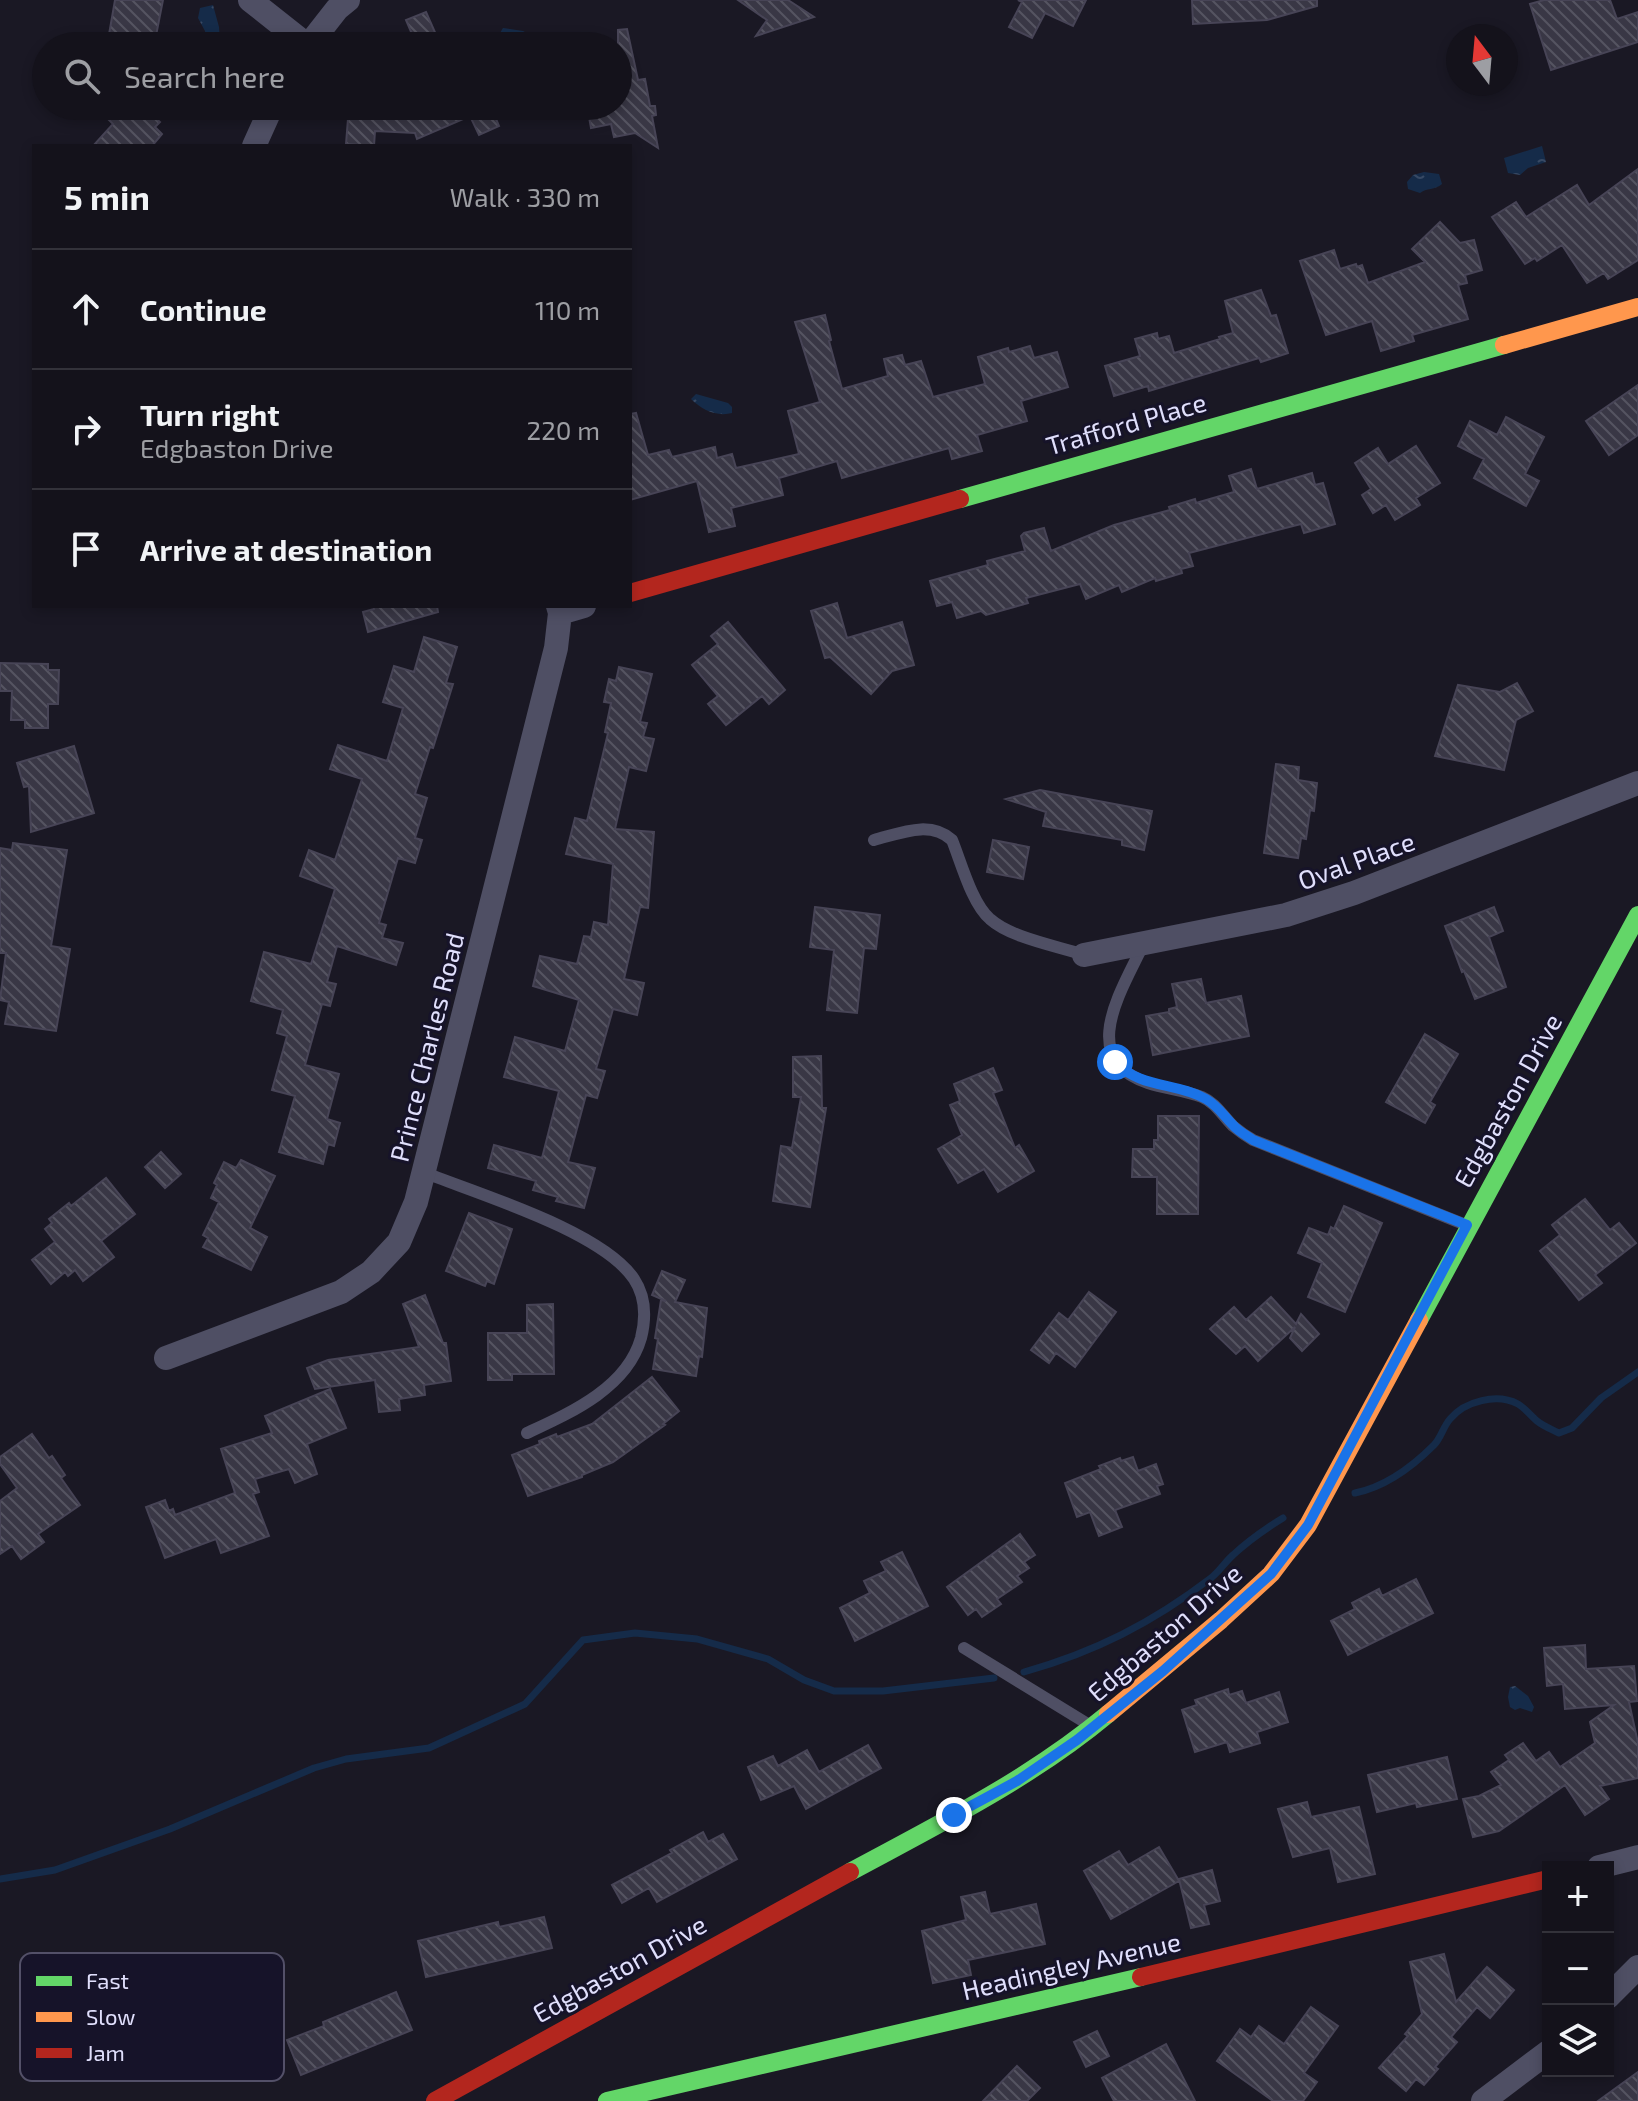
<!DOCTYPE html>
<meta charset="utf-8">
<style>
body{margin:0;font-family:"Exo 2",sans-serif;background:#1d1b24;color:#f1f3f6}
.controls{position:absolute;right:24px;bottom:24px;display:grid;overflow:hidden;border-radius:0px;box-shadow:0 4px 12px #0003}
.controls button{width:72px;height:72px;display:grid;place-items:center;padding:0;border:0;border-bottom:2px solid #33323a;background:#14121b;color:#f1f3f6;font:40px sans-serif}
.compass{position:absolute;left:1446px;top:24px;width:72px;height:72px;border-radius:50%;background:#14121b;box-shadow:0 4px 12px #0003;rotate:344deg}
.stop{position:absolute;width:24px;height:24px;margin:-18px;border:6px solid #1a73e8;border-radius:50%;background:#fff}
.stop.end{background:#1a73e8;border-color:#fff;box-shadow:0 2px 8px #0008}
.list{margin:0;padding:0;list-style:none}
h2{display:flex;justify-content:space-between;align-items:center;height:104px;margin:0;padding:0 32px;font-size:34px}
h2 small{font-size:26px;font-weight:400;color:#9d9ea3}
.list li{display:grid;grid-template-columns:52px 1fr auto;gap:24px;align-items:center;box-sizing:border-box;height:120px;padding:0 32px;border-top:2px solid #33323a}
.list b{display:block;font-size:30px;white-space:nowrap}
.list p{margin:0;font-size:26px;white-space:nowrap;color:#9d9ea3}
.list em{font-size:26px;font-style:normal;color:#9d9ea3}
.icon{flex:none;width:44px;height:44px;fill:none;stroke:currentColor;stroke-width:2;stroke-linecap:round;stroke-linejoin:round}
.map{position:relative;flex:none;width:1638px;height:2101px;overflow:hidden}
.search{position:absolute;background:#14121b;box-shadow:0 4px 12px #0003;left:32px;top:32px;width:600px;height:88px;display:flex;align-items:center;gap:20px;box-sizing:border-box;padding:0 28px;border-radius:44px;color:#9d9ea3;font-size:30px}
.panel{position:absolute;background:#14121b;box-shadow:0 4px 12px #0003;left:32px;top:144px;width:600px;height:464px;border-radius:0px}
.map>svg:first-child{display:block}
.water{fill:url(#water-ripples)}
.lines{fill:none;stroke-linecap:round;stroke-linejoin:round}
.stream{stroke:#152b49;stroke-width:7}
.building{fill:url(#building-back-hatch);stroke:#474456;stroke-width:2}
.lane{stroke:#4f4f64;stroke-width:12}
.street{stroke:#4f4f64;stroke-width:24}
.fast{stroke:#63d668;stroke-width:18}
.slow{stroke:#ff974d;stroke-width:18}
.jam{stroke:#b3261e;stroke-width:18}
.route{stroke:#1a73e8;stroke-width:10}
.labels{text-anchor:middle;dominant-baseline:central;stroke-width:6;stroke-linejoin:round;paint-order:stroke}
.street-label{font-size:26px;fill:#e0dffc;stroke:#161329}
.key{fill:#161329;stroke:#535068;stroke-width:2}
.key-label{font-size:22px;fill:#e0dffc}
</style>
<div class="map">
<svg width="1638" height="2101" viewBox="0 0 1638 2101">
<defs>
<pattern id="water-ripples" width="26" height="14" patternUnits="userSpaceOnUse" patternTransform="scale(2)"><rect width="26" height="14" fill="#152b49"/><path d="M2 4q2-2 4 0t4 0M15 11q2-2 4 0t4 0" fill="none" stroke="#374964"/></pattern>
<pattern id="building-back-hatch" width="6" height="6" patternUnits="userSpaceOnUse" patternTransform="scale(2)"><rect width="6" height="6" fill="#393745"/><path d="M-1 5l2 2M0 0l6 6M5-1l2 2" fill="none" stroke="#555461"/></pattern>
</defs>
<rect width="100%" height="100%" fill="#1a1824"/>
<path class="water" d="M213,5l6,22 1,17 -13,2 -2,-15 -7,-13 2,-10z
M503,28l20,3 16,9 1,6h-37l-3,-13z
M1542,146l4,16 -18,6 -8,7 -12,-2 -4,-15z
M1424,172l15,2 3,10c-7,6 -16,4 -22,9l-12,-4 -1,-7 6,-7z
M696,394l32,9 4,4v6c-15,4 -30,-3 -41,-14z
M1515,1686l13,10 6,11 -2,5 -12,-4 -5,2 -5,-3 -2,-10 2,-10z"/>
<g class="lines">
<path class="stream" d="M1355,1493c30,-6 57,-26 79,-48 7,-7 9,-18 16,-26 15,-18 47,-26 68,-15 7,4 13,12 19,17 6,5 14,8 22,12l13,-5 29,-30 37,-26
M1024,1672c71,-20 128,-49 187,-94 9,-7 14,-16 22,-23 15,-14 32,-26 50,-37
M0,1879l55,-9 115,-41 144,-61 32,-9 83,-11 96,-44 58,-64 52,-7 62,6 71,20 36,21 30,11h49l111,-13"/>
</g>
<path class="building" d="M115,0h48l-9,46h-47z
M738,0h50l26,17 -58,19 11,-16z
M1018,0h68l-13,26 -28,-13 -13,25 -23,-11 13,-25z
M1192,0h125v6l-50,14 -74,4z
M1544,0h66l7,19 21,-7v30l-87,28 -21,-66z
M426,12l15,34h-24l-11,-26z
M627,29l11,51 7,-1 5,27h5l1,9 -4,1 6,32 -23,-15 -21,4 -3,-13 -20,4 -4,-22h31v-76z
M98,106h44l18,16 -5,5 7,7 -10,12h-59l20,-22 -5,-5 2,-2z
M349,106h48l-1,11 25,-11h72l-2,1 8,19 -20,9 -9,-19 -53,23 -2,-6 -40,-2 -1,15 -28,-2z
M1638,169v91l-30,19 -4,-6 -17,10 -25,-38 -25,16 -2,-3 -10,6 -33,-47 24,-15 10,15 51,-32 12,20z
M1440,222l20,21 14,-3 8,30 -17,5 2,8 -9,2 10,34 -56,16 2,6 -33,10 -9,-30 -46,14 -26,-74 34,-11 6,19 16,-5 1,3 5,-2 6,18 57,-21 -13,-13z
M1261,290l10,26 5,-1 12,38 -27,9 -2,-4 -110,33 -1,-5 -34,10 -9,-30 35,-10 -5,-17 22,-6 1,6 11,-3 5,17 46,-14 -1,-2 14,-4 -8,-32z
M825,315l6,25 -2,1 13,48 46,-13 -4,-17 18,-4 3,10 16,-4 12,36 52,-13 -7,-27 30,-9 1,4 21,-6 4,12 23,-6 11,35 -47,14 6,20 -50,14 5,16 -30,8 -3,-11 -107,30 -5,-17 -58,17 4,17 -52,13 4,18 -26,6 -12,-51 -67,19v-86l6,-1 12,42 21,-5 3,7 43,-10 2,11 15,-4 4,14 63,-14 -11,-43 32,-9 -25,-80z
M1638,385v50l-29,20 -23,-34z
M1506,417l38,20 -19,37 14,7 -13,25 -52,-28 10,-19 -26,-13 12,-25 27,14z
M1416,446l24,37 -24,15 4,7 -25,15 -9,-15 -13,8 -11,-18 9,-6 -16,-26 23,-15 10,16z
M1251,469l6,20 55,-16 3,12 8,-2 12,41 -31,9 -3,-9 -112,29 4,13 -12,3 1,4 -26,8 -1,-3 -33,14 -3,-7 -33,14 -6,-15 -54,14 2,5 -42,12 -5,-4 -24,7 -5,-16 -15,4 -7,-25 58,-16 -1,-4 38,-10 -4,-15 3,-3 20,-5 7,23 63,-26 56,-15 -1,-3 26,-8 1,4 38,-11 -5,-16z
M837,603l10,35 55,-16 12,43 -22,6 -21,23 -41,-37 -5,1 -14,-47z
M373,606h64l1,6 -70,20 -5,-20 11,-3z
M728,622l57,68 -16,14 -7,-8 -36,29 -18,-21 10,-8 -26,-31 26,-21 -7,-8z
M424,637l33,10 -11,36 7,1 -20,64 -3,-1 -15,47 12,4 -12,40 7,2 -7,23 -17,-5 -19,65 7,2 -4,13 21,5 -7,22 -59,-19 -10,36 9,2 -6,22 -8,-2 -17,61 34,9 -12,45 13,4 -6,23 -6,-2 -5,20 -44,-12 16,-56 -23,-6 15,-54 -10,-3 6,-23 -32,-9 13,-49 47,12 24,-75 -35,-13 9,-26 26,10 27,-81 -32,-10 8,-24 49,16 16,-53 -20,-6 11,-36 20,6z
M0,663l48,1v6h11l-1,34h-10v24h-23v-8h-14l1,-29h-12z
M619,667l33,7 -12,48 7,1 -4,14 11,2 -8,32 -17,-4 -14,62 39,3 -6,76 -8,-1 -16,72 20,4 -7,32 -24,-6 -17,60 9,2 -8,27 -11,-3 -18,67 27,6 -11,40 -28,-7 2,-4 -25,-7 3,-9 -48,-13 6,-23 48,13 17,-67 -55,-14 11,-40 50,14 14,-51 -46,-14 7,-30 37,8 7,-28 7,1 3,-15 14,3 5,-61 -47,-10 9,-36 12,3 21,-88 -3,-1 6,-29 -7,-1 5,-23 7,2z
M1517,683l16,28 -17,9 -12,50 -69,-14 23,-71 42,7z
M74,746l20,67 -63,19 -2,-46 -5,1 -7,-24z
M1276,764l23,3 -1,13 19,3 -3,28 -4,-1 -4,29 -5,-1 -3,20 -34,-5z
M1040,790l112,21 -8,39 -22,-5v-5l-79,-14 3,-14 -40,-13z
M993,840l36,7 -6,32 -36,-7z
M13,843l54,7 -16,96 19,3 -14,82 -51,-7 4,-22 -9,-2 6,-47h-6v-105l12,2z
M815,907l65,8 -4,34 -12,-1 -7,65 -30,-3 7,-60 -24,-3z
M1494,907l9,24 -14,6 17,50 -31,12 -11,-28 -2,1 -17,-46z
M1201,979l5,24 35,-7 8,40 -96,19 -7,-39 23,-4v-3l8,-2 -5,-23z
M1425,1034l33,20 -28,48 5,3 -10,18 -39,-21z
M821,1056l1,52h4l-16,99 -37,-6 8,-55 11,2 9,-51h-8v-40z
M993,1068l9,22 -9,3 22,55 4,-3 15,26 -36,21 -14,-23 -26,14 -20,-34 24,-14 -12,-30 10,-4 -6,-17z
M1158,1116h41l-1,98h-41v-37h-25l1,-28h21v-9h4z
M161,1152l20,22 -16,14 -20,-21z
M241,1160l34,16 -25,52 17,9 -16,33 -48,-23 5,-9 -5,-3 16,-33 -8,-4 6,-13 -3,-2 10,-21 12,6z
M106,1178l29,36 -34,27 13,16 -31,24 -8,-11 -7,6 -3,-4 -14,12 -19,-24 23,-18 -10,-13 7,-6 -3,-4 20,-16 2,3z
M1585,1199l25,31 9,-7 17,20 -41,32 7,8 -23,17 -39,-49 20,-16 -8,-10z
M1344,1206l38,17 -37,89 -37,-15 14,-34 -24,-10 11,-25 19,7 3,-8 3,2z
M469,1213l43,16 -18,55 -7,-3 -2,5 -39,-15z
M662,1271l23,9 -10,22 32,6 -5,49 -3,-1 -3,20 -43,-7 5,-30 -3,-1 6,-38 5,1 -14,-6z
M1089,1292l27,20 -41,55 -19,-14 -7,10 -18,-13 28,-37 9,7z
M425,1295l18,48h3l5,38 -27,4 1,10 -26,4 1,11 -21,2 -4,-32 -60,9 -8,-21 21,-8 91,-13 -16,-43z
M1271,1297l25,27 5,-10 18,20 -17,17 -12,-13 5,-11 -37,34 -13,-15 -9,8 -26,-25 24,-22 12,13z
M553,1304l1,70h-42v6h-24v-47h39v-28z
M652,1377l27,34 -16,13 2,1 -52,37 -31,13v2l-54,19 -16,-41 28,-11 -1,-3 17,-7 1,3 35,-13z
M330,1389l16,39 -39,16 10,30 -22,9 -6,-14 -34,10 4,13 -6,2 16,42 -48,17 -5,-14 -51,19 -19,-51 19,-7 4,11 4,-2 2,6 60,-22 -14,-44 51,-16 -7,-17z
M32,1434l17,24 3,-2 13,19 -4,3 19,27 -42,29 6,8 -23,17 -9,-13 -12,8v-53l17,-13 -17,-24v-7z
M1133,1457l5,14 18,-7 7,20 -6,2 3,8 -45,16 7,17 -23,9 -9,-24 -13,5 -12,-34 36,-14 -2,-3 21,-8 1,3z
M1020,1534l15,21 -11,7 5,6 -12,8 5,6 -25,17 4,5 -19,13 -6,-8 -8,6 -21,-28z
M902,1552l26,54 -73,35 -15,-33 30,-15 -6,-12 22,-10 -5,-9z
M1416,1579l17,34 -85,42 -17,-34 24,-12 -3,-6 27,-14 3,7z
M1585,1645l1,24 48,-3 3,35 -8,1 9,41v35l-38,8 9,13 -24,16 -20,-30 -66,46 -26,6 -10,-38 16,-3 22,-11 -10,-13 18,-12 -4,-5 18,-12 13,18 13,-9 11,15 35,-24 -5,-21 24,-17 -49,4 -2,-25 -16,2 -3,-38z
M1228,1689l1,6 13,-4 4,12 33,-11 9,30 -31,10 3,11 -30,9 -3,-10 -32,10 -13,-42 15,-5 -2,-5z
M868,1745l13,23 -75,41 -12,-23 -33,14 -13,-33 25,-11 5,10 29,-16 12,22z
M1447,1757l10,42 -40,8 -1,-4 -39,9 -9,-37z
M1307,1802l4,15 48,-10 16,67 -37,8 -8,-34 -37,9 -15,-48z
M703,1832l5,10 15,-8 14,25 -80,43 -8,-14 -27,15 -10,-18 60,-32 -2,-3z
M1159,1847l20,34 -68,38 -27,-48 35,-20 9,14z
M1212,1870l8,31 -16,4 5,19 -18,4 -12,-49z
M985,1892l5,22 46,-10 9,40 -77,16 3,15 -38,8 -11,-52 44,-11 -5,-23z
M544,1917l8,31 -126,29 -8,-36 80,-19 1,5z
M1444,1954l12,48 31,-35 27,23 -24,28 -13,-11 -26,30 6,5 -22,25 3,2 -14,16 -8,-6 -10,12 -27,-23 29,-32 -3,-2 17,-20 -12,-52z
M396,1992l16,38 -111,45 -14,-35 37,-14 -1,-4z
M1311,2007l27,19 -34,47 13,9 -14,19h-30l-56,-40 23,-32 11,8 8,-11 25,18z
M1097,2031l12,25 -23,11 -12,-25z
M1166,2044l29,57h-81l-12,-23z
M1017,2066l23,22 -13,13h-44z
M1638,2072v29h-40z"/>
<g class="lines">
<path class="lane" d="M874,840c27,-7 56,-20 78,0 9,22 20,64 38,79 21,19 67,27 94,36
M1143,945c-21,45 -67,114 5,138 18,6 37,7 54,14 14,6 20,18 31,29 6,5 13,10 20,14l213,85
M423,1172c55,22 179,59 211,107 12,18 12,39 7,59 -14,50 -71,75 -114,95
M964,1648l127,78"/>
<path class="street" d="M250,0l58,46
M308,46l29,-37 11,-9
M254,146l18,-40
M560,613l24,-7
M1084,955l202,-40 68,-22 284,-110
M166,1358l175,-66 30,-20 28,-30 17,-40 140,-554 4,-35 -2,-7
M1599,1867l39,-10
M1608,1997l30,-30
M1483,2101l65,-49"/>
<path class="fast" d="M960,499l544,-154
M1419,1320l219,-405
M850,1872c89,-48 180,-93 258,-158
M607,2101l534,-124"/>
<path class="slow" d="M1504,345l134,-38
M1108,1714l113,-94 50,-46 37,-49 111,-205"/>
<path class="jam" d="M630,593l330,-94
M1141,1977l407,-98
M435,2101l415,-229"/>
</g>
<g class="lines">
<path class="route" d="M954,1815l63,-34 60,-41 86,-69 108,-97 37,-49 159,-300 -214,-85c-7,-5 -15,-9 -20,-15 -9,-9 -15,-19 -27,-26 -30,-17 -65,-10 -91,-37"/>
</g>
<g class="labels">
<g class="street-label">
<text transform="translate(1126 423) rotate(-16)">Trafford Place</text>
<text transform="translate(1356 860) rotate(-20)">Oval Place</text>
<text transform="translate(426 1047) rotate(-76)">Prince Charles Road</text>
<text transform="translate(1507 1100) rotate(-61)">Edgbaston Drive</text>
<text transform="translate(1164 1632) rotate(-41)">Edgbaston Drive</text>
<text transform="translate(1071 1965) rotate(-13)">Headingley Avenue</text>
<text transform="translate(619 1968) rotate(-29)">Edgbaston Drive</text>
</g>
</g>
<rect x="20" y="1953" width="264" height="128" rx="12" class="key"/>
<rect x="36" y="1976" width="36" height="10" fill="#63d668"/>
<rect x="36" y="2012" width="36" height="10" fill="#ff974d"/>
<rect x="36" y="2048" width="36" height="10" fill="#b3261e"/>
<g class="key-label">
<text x="86" y="1989">Fast</text>
<text x="86" y="2025">Slow</text>
<text x="86" y="2061">Jam</text>
</g>
</svg>
<div class="controls">
<button>+</button>
<button>−</button>
<button><svg class="icon" aria-label="layers" viewBox="0 0 24 24"><path d="M12 4l9 5-9 5-9-5zM3 14l9 5 9-5"/></svg></button>
</div>
<svg class="compass" viewBox="-18 -18 36 36"><path d="M0-13l5 13h-10z" fill="#e53935"/><path d="M0 13l5-13h-10z" fill="#9d9ea3"/></svg>
<div class="stop" style="left:1115px;top:1062px"></div>
<div class="stop end" style="left:954px;top:1815px"></div>
<div class="search"><svg class="icon" aria-label="search" viewBox="0 0 24 24"><circle cx="10" cy="10" r="6"/><path d="M15 15l6 6"/></svg>Search here</div>
<section class="panel">
<h2>5 min<small>Walk · 330 m</small></h2>
<ul class="list">
<li><svg class="icon" aria-label="ahead" viewBox="0 0 24 24"><path d="M12 20V5M6 11l6-6 6 6"/></svg><div><b>Continue</b></div><em>110 m</em></li>
<li><svg class="icon" aria-label="right" viewBox="0 0 24 24"><path d="M7 20v-9h11M14 6l5 5-5 5"/></svg><div><b>Turn right</b><p>Edgbaston Drive</p></div><em>220 m</em></li>
<li><svg class="icon" aria-label="arrive" viewBox="0 0 24 24"><path d="M6 21V4h12l-3 4 3 4H6"/></svg><div><b>Arrive at destination</b></div></li>
</ul>
</section>
</div>
